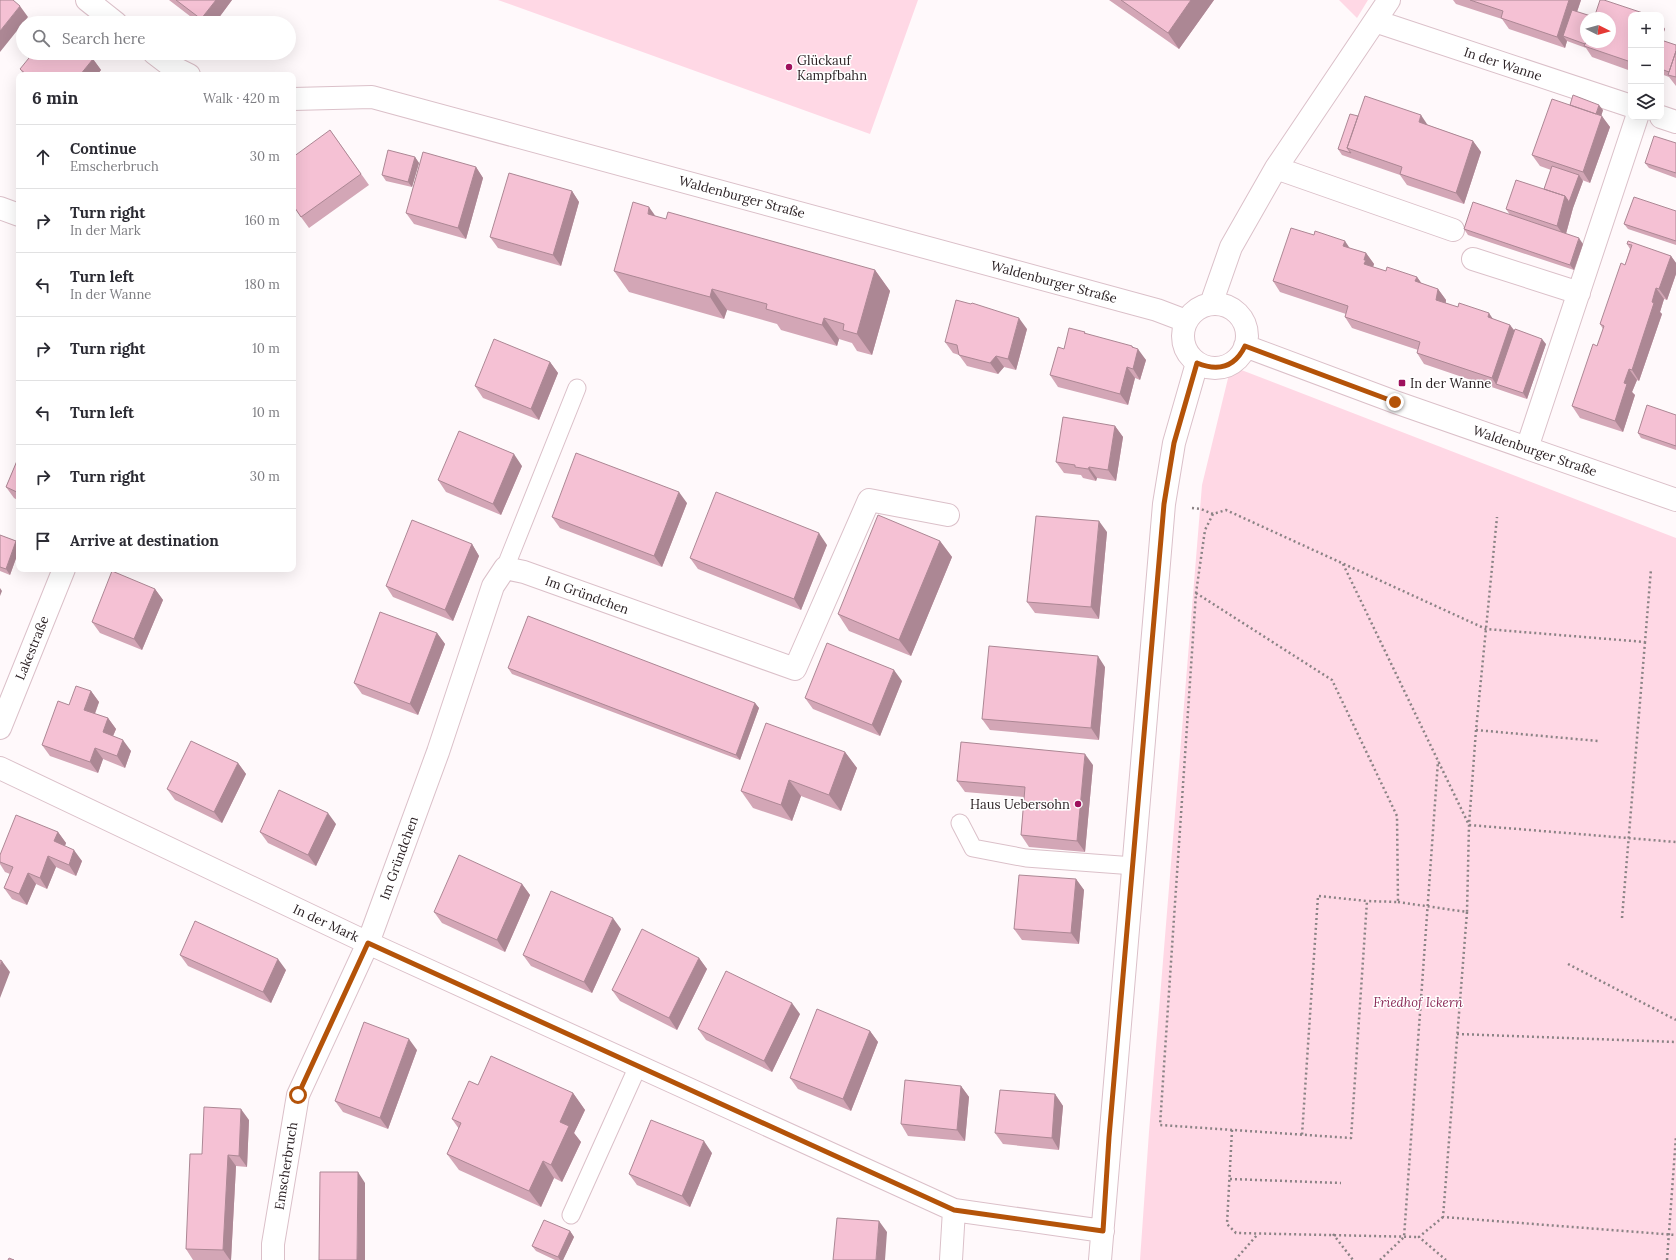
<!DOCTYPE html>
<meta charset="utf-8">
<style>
body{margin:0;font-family:Lora,serif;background:#f7f7f7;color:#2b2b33}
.controls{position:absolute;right:12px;top:12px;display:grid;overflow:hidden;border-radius:8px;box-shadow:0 4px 16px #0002}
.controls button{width:36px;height:36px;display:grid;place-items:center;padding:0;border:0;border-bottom:1px solid #e1e1e2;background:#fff;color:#2b2b33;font:20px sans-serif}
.compass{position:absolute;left:1580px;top:12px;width:36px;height:36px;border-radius:50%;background:#fff;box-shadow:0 4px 16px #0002;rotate:96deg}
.stop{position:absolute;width:12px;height:12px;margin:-9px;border:3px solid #b45309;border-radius:50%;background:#fff}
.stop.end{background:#b45309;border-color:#fff;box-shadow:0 1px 4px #0008}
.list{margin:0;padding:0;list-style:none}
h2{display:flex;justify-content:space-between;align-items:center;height:52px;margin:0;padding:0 16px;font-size:17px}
h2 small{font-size:13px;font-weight:400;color:#7c7c81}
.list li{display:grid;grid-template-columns:26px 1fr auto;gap:12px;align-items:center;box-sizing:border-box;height:64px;padding:0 16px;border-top:1px solid #e1e1e2}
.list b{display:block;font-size:15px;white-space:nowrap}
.list p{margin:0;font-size:13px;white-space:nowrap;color:#7c7c81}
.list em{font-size:13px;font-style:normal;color:#7c7c81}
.icon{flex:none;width:22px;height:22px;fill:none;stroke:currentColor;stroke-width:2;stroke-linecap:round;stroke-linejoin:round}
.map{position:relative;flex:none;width:1676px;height:1260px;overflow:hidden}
.search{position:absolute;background:#fff;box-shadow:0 4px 16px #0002;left:16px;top:16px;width:280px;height:44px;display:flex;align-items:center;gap:10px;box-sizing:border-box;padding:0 14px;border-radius:22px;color:#7c7c81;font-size:15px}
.panel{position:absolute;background:#fff;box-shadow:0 4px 16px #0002;left:16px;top:72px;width:280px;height:500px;border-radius:8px}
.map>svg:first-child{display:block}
.green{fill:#ffd8e5}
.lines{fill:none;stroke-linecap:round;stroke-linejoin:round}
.lane-casing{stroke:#dbc0c9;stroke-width:19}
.street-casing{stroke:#dbc0c9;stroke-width:24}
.path{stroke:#8b8385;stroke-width:2.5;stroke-dasharray:2 3;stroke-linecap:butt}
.lane{stroke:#fff;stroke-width:17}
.street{stroke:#fff;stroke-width:22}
.wall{fill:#d3a6b6}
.shaded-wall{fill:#ac8794}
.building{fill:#f5c1d4;stroke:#ac8794}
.route{stroke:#b45309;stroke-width:5}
.poi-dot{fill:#9e115d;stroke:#fff;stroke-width:1.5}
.labels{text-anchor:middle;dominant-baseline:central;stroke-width:3;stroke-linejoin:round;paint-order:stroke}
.poi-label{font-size:13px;fill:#2c2225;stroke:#fff;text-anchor:start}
.street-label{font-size:13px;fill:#2c2225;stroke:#fff}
.park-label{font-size:13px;font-style:italic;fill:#8b2c58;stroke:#fff}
</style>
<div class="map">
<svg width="1676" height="1260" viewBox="0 0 1676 1260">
<rect width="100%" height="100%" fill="#fff9fb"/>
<path class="green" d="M498,0h420l-48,134z
M1339,0h29l-11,18z
M1231,366l445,172v722h-536l9,-128 53,-647z"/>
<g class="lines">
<g class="lane-casing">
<path id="lane" d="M505,568l72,-180
M960,823l13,25 53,10 108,8
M571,1215l67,-149"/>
</g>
<g class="street-casing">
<path id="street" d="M87,0l29,23
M1375,21l256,85
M154,53l17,13 18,9
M293,99l79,-2 785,213 29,11
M1661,117l15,5
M1276,168l177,62
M0,208l19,7
M1473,259l106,34
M1211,304l20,-57 45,-79 113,-168
M1183 336a32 32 0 1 1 64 0a32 32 0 1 1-64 0Z
M1245,346l150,56 281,98
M1527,448l110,-331
M0,728l64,-159
M0,768l368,175 586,267 149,21
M273,1260v-16l25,-149 70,-152 70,-191 55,-166 12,-18 19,4 271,97 74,-169 79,15
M951,1260l3,-50
M1100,1260l64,-756 10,-61 23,-80"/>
</g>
<path class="path" d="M1192,508l9,1 12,5 13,-4 260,119 159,13 6,-73
M1213,514l-8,16 -9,63 -36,532 191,13 16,-237 -49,-5 -16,239
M1343,564l126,261 207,17
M1196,593l136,87 65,136 1,86 -31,-1
M1476,730l122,11
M1398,902l69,10 2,-87 7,-95 21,-213
M1467,912l-24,305 233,18
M1622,918l23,-276
M1568,964l108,56
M1457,1034l219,8
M1232,1130l-5,94 9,9 183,4
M1230,1179l111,4
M1443,1217l-24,20 27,23
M1333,1234l20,26
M1235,1260l23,-26
M1380,1260l24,-23 34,-476
M1667,1260l9,-124"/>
<use href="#lane" class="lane"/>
<use href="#street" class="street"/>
</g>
<path class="wall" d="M169,0h63l-17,23h-16z
M1109,0h105l-35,49z
M1453,0h128l-4,12 17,5 37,-2v56l-39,-14 -6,-9 -19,-7 -2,7 -56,-19 -7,-10 -46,-15z
M1661,23l4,6 -4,11 15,5v41l-7,-9 -8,-3z
M93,59l8,11 -4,5h-73l-4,-6z
M1570,105l33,5 -2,6 9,11 -20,56 -8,-3 1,1 -10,27 -7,26 17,10 -9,26 -106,-35 -4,-6 46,-14 -4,-6 38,-20 7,-19 -11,-4 -8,-11z
M1358,116l70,9 45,16 8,11 -17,52 -57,-19 -7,-10 -58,-20 -4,-6z
M330,130l39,55 -60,43 -16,-22z
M1676,143v35l-27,-10 -4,-5z
M415,157l4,6 -7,24 -26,-6 -4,-6z
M476,167l7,11 -17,61 -52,-15 -8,-11z
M572,191l7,11 -18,64 -63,-18 -8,-11z
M1676,211v34l-48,-16 -4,-5z
M656,217l219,53 15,21 -18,64 -15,-4 -5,-8 -13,-4 -2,7 -56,-16 -4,-6 -50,-14 -3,9 -95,-27 -15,-21z
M1627,244l44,12 5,7v11l-9,26 -3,-1 -4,13 2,2 -23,67 -2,-1 -5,12 3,3 -12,37 -43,-14 -8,-12 25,-60 6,-17 -3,-5 25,-59 5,-16z
M1349,248l17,5 8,11 -1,3 13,4 31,6 4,6 17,6 8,11v3l64,22 5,6 31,13 -19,55 -103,-35 -7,-11 1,-3 -66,-22 -7,-11 1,-3 -66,-22 -7,-11z
M1027,329l-11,41 -12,-3 -6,7 -31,-8 -8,-11 -6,-2 -8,-11z
M1085,332l1,2 48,14 12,12 -6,20 -5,-2 -7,27 -70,-18 -8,-12z
M550,362l8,11 -19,47 -56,-22 -8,-12z
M1676,415v35l-35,-12 -3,-5z
M1115,426l8,11 -7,44 -19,-3 -1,3 -13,-3 -2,-3 -17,-2 -8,-11z
M19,456v45l-5,-3 -8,-11z
M522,466l-21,49 -55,-23 -8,-12z
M687,503l-25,64 -102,-39 -8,-11z
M1107,532l-8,87 -64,-6 -8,-11z
M0,535l16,6 3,4v5l-9,25 -10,-4z
M940,541l12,16 -41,99 -62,-25 -11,-17z
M472,544l7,12 -26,65 -60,-24 -7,-11z
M827,545l-26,65 -103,-41 -8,-11z
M155,589l8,11 -21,50 -42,-17 -8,-11z
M437,633l8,11 -27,71 -56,-21 -8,-11z
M1105,667l-6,73 -109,-10 -8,-11z
M508,668l247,35 4,5 -19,52 -228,-86z
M902,681l-22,55 -67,-27 -8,-11z
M91,691l8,11 -4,12 13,4 8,11 -3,7 18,15 -6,17 -22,-9 -5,14 -48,-17 -8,-11 27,-40z
M845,752l12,16 -16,43 -40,-15 -9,25 -39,-13 -12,-17z
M238,763l8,11 -24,49 -47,-23 -8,-11z
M1093,765l-8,87 -56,-5 -8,-12 3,-38 -59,-5 -8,-11z
M336,824l-20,42 -48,-23 -8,-11z
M58,832l8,11 -1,3 17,15 -6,15 -20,-9 -9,22 -11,-5 -9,21 -15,-6 -8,-11 6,-14 -5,-2 -5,-8v-9z
M1076,879l8,11 -5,54 -57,-4 -8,-11z
M522,884l8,11 -25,57 -63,-29 -8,-11z
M621,929l-29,64 -61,-27 -8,-11z
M180,955l106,15 -15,33 -83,-37z
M699,958l8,11 -30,61 -57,-29 -8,-11z
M800,1014l-28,58 -66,-32 -8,-11z
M870,1031l8,11 -27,69 -53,-22 -8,-11z
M417,1050l-29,79 -45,-17 -8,-11z
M478,1085l95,8 12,17 -11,23 7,9 -19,40 -8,-4 -13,29 -82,-37 -12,-16 12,-25 -7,-10z
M961,1086l8,11 -4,44 -57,-5 -7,-12z
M1055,1094l8,12 -4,44 -56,-6 -8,-11z
M249,1120l-2,47 -11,-1 -5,94h-38l-7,-11 16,-95z
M712,1153l-22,54 -53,-22 -8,-11z
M570,1231l4,6 -11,23h-8l-19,-9 -4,-5z"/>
<path class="shaded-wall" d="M216,0h16l-17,23h-11l-3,-4z
M1191,0h23l-35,49 -11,-16z
M1569,0h12l-13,38 -5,-2 4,5 -2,7 -8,-11z
M20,6l8,11 -28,35v-21z
M1661,23l4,6 -4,11z
M93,59l8,11 -4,5h-17z
M1599,105l4,5 -4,13 -4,-5z
M1421,115l8,12 -10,-5z
M1602,116l8,11 -20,56 -7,-11z
M1473,141l8,11 -17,52 -8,-11z
M415,157l4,6 -7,24 -4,-5z
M476,167l7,11 -17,61 -8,-11z
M1579,175l4,6 -10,27 -8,29 -8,-11 8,-30z
M572,191l7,11 -18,64 -8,-11z
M649,207l15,21 -16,-14z
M1579,238l4,6 -9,26 -4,-5z
M1345,241l8,12 -10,-7z
M1366,253l8,11 -2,6 -8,-6v-4z
M1671,256l5,7v11l-9,26 -8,-11z
M875,270l15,21 -18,64 -15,-21z
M1417,277l8,11 -10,-7z
M1656,288l8,11 -4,13 2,2 -23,67 -7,-11z
M712,289l15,21 -3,9 -14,-22z
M1438,289l8,11 -2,11 -8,-11z
M1489,313l8,12 -9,-8z
M824,318l15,21 -2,7 -15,-21z
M1019,318l8,11 -11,41 -8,-11z
M1510,325l8,11 -22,48 -4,-6z
M1542,339l4,5 -19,55 -4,-6z
M1132,346l5,6 1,-3 8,11 -6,20 -7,-11z
M996,356l8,11 -6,7 -8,-11z
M550,362l8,11 -19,47 -8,-11z
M1127,367l8,11 -7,27 -8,-11z
M1629,369l8,11 -5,12 3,3 -12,37 -8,-11 9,-38z
M1115,426l8,11 -7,44 -8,-11z
M514,454l8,12 -21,49 -8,-11z
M1089,467l8,11 -1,3 -8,-12z
M679,492l8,11 -25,64 -8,-11z
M1099,521l8,11 -8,87 -8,-12z
M819,533l8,12 -26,65 -7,-11z
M16,541l3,4v5l-9,25 -4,-6z
M940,541l12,16 -41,99 -12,-16z
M472,544l7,12 -26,65 -8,-11z
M0,588l2,3 -2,5z
M155,589l8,11 -21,50 -8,-11z
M437,633l8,11 -27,71 -8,-11z
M1098,656l7,11 -6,73 -8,-12z
M894,670l8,11 -22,55 -8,-11z
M91,691l8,11 -7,19 -8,-11z
M755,703l4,5 -19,52 -4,-5z
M108,718l8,11 -6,14 -7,-11z
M123,740l8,11 -6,17 -8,-12z
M95,748l8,11 -5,14 -8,-11z
M845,752l12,16 -16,43 -12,-16z
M1085,754l8,11 -8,87 -8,-11z
M238,763l8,11 -24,49 -8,-11z
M789,780l12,16 -9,25 -11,-16z
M328,813l8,11 -20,42 -8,-11z
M58,832l8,11 -4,10 -8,-12z
M74,850l8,11 -6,15 -7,-11z
M48,856l8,11 -9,22 -7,-11z
M28,873l8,11 -9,21 -8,-11z
M1076,879l8,11 -5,54 -8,-11z
M522,884l8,11 -25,57 -8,-12z
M613,918l8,11 -29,64 -8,-11z
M699,958l8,11 -30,61 -8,-12z
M278,959l8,11 -15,33 -8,-11z
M2,961l8,11 -10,26v-31z
M792,1003l8,11 -28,58 -8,-11z
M870,1031l8,11 -27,69 -8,-12z
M409,1039l8,11 -29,79 -8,-11z
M961,1086l8,11 -4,44 -8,-11z
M573,1093l12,17 -11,23 7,9 -19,40 -11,-17 9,-43z
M1055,1094l8,12 -4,44 -7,-12z
M241,1109l8,11 -2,47 -8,-11z
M704,1141l8,12 -22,54 -8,-11z
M228,1155l8,11 -5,94h-1l-7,-10z
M543,1161l11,17 -13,29 -12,-16z
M358,1172l7,11v77h-8z
M879,1221l8,11 -2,28h-9z
M570,1231l4,6 -11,23h-3l-2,-3z"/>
<path class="building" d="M0,0h13l7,6 -20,25z
M176,0h40l-15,19z
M1121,0h70l-23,33z
M1470,0h99l-12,37 -56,-19 2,-7z
M1600,0h4l45,15h-18v47l-47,-16 2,-4h24v-24h-16z
M1572,10l22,7v1h-8v24l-1,2 -22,-8z
M1661,40l15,5v6l-7,21 -8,-3z
M1676,51v26l-8,-2z
M33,53h53l7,6 -13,16h-53l-7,-6z
M1573,95l26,10 -3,9 -26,-9z
M1365,96l56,19 -2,7 54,19 -17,52 -56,-19 2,-7 -55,-19z
M1552,99l50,17 -19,56 -51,-17z
M1350,114l8,2 -11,32 4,5 -13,-4z
M330,130l31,44 -60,43 -8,-12v-48z
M1654,136l22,7v30l-31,-10z
M388,150l27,7 -7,25 -26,-7z
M423,152l53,15 -18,61 -52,-15z
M1552,166l27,9 -10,27 -4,-6 -21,-7z
M509,173l63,18 -19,64 -63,-18z
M1516,180l49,16 -8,30 -51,-17z
M1634,197l42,14v30l-52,-17z
M633,202l16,5 -1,7 18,5 2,-7 207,58 -18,64 -14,-4 1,-6 -20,-6 -2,7 -56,-16 1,-5 -55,-15 -2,8 -96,-26z
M1473,202l106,36 -9,27 -106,-36z
M1291,228l23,7 1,-4 30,10 -2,5 23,7 -2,7h2l-2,4 22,7 1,-4 30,10 -2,4 23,8 -2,11 22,7 1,-4 30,10 -1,4 22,8 -18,53 -75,-25 3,-11 -75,-25 3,-11 -75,-25z
M1628,241l43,15 -12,33 -3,-1 -4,14 2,1 -22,67 -3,-1 -5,14 3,1 -12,37 -43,-15 21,-62 4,2 7,-20 -4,-2 21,-61 4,2 7,-20 -5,-1z
M956,300l15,4 1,-1 47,15 -11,41 -12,-3 -6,7 -31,-8 -2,-10 -12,-3z
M1069,328l16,4 -1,1 48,13v1l6,2 -5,20 -6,-2 -7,27 -70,-19 8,-28 6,2z
M1515,329l27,10 -19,54 -27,-9z
M494,339l56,23 -19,47 -56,-23z
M1647,405l29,10v31l-38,-13z
M1063,417l52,9 -7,44 -19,-3 -1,2 -13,-2v-2l-19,-3z
M459,431l55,23 -21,50 -55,-24z
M576,453l103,39 -25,64 -102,-39z
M19,456v37l-13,-6z
M716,492l103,41 -25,66 -104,-41z
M878,515l62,26 -41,99 -61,-26z
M1036,516l63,5 -8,86 -64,-5z
M412,520l60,24 -27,66 -59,-24z
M0,535l16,6 -10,28 -6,-2z
M112,571l43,18 -21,50 -42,-17z
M380,612l57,21 -27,71 -56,-21z
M528,616l227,87 -19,52 -228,-87z
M827,643l67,27 -22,55 -67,-27z
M989,646l109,10 -7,72 -109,-9z
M76,686l15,5 -7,19 24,8 -5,14 20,8 -6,16 -22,-8 -5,14 -48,-17 16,-44 11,4z
M766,723l79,29 -16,43 -40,-15 -8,25 -40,-14z
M191,741l47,22 -24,49 -47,-23z
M961,742l124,12 -8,87 -56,-6 4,-48 -68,-6z
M279,790l49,23 -20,42 -48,-23z
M16,815l42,17 -4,9 20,9 -5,15 -21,-9 -8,22 -12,-5 -9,21 -15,-6 9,-21 -13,-5v-7z
M459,855l63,29 -25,56 -63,-28z
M1019,875l57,4 -5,54 -57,-4z
M551,891l62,27 -29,64 -61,-27z
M195,921l83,38 -15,33 -83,-37z
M642,929l57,29 -30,60 -57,-28z
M0,960l2,1 -2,6z
M726,971l66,32 -28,58 -66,-32z
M817,1009l53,22 -27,68 -53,-21z
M364,1022l45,17 -29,79 -45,-17z
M491,1056l82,37 -13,29 9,4 -18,39 -8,-4 -14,30 -82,-37 14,-31 -9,-4 17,-38 9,4z
M905,1080l56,6 -4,44 -56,-6z
M1000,1090l55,4 -3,44 -57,-5z
M204,1107l37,2 -2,47 -11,-1 -5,95 -37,-1 4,-95h12z
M651,1120l53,21 -22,55 -53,-22z
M320,1172h38l-1,88h-38z
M837,1218l42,3 -3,39h-43z
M544,1220l26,11 -12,26 -26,-11z
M9,1258l5,2h-6z"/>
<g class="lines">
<path class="route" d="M298,1095l70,-152 586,267 149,21 6,-94 55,-633 10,-61 23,-80c22,9 38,4 48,-17l150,56"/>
</g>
<g class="poi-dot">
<circle cx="789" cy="67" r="4"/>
<rect x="1398" y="379" width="8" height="8" rx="2"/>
<circle cx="1078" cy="804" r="4"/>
</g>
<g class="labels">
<g class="poi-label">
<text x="797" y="60">Glückauf<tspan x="797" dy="15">Kampfbahn</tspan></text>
<text x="1410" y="383">In der Wanne</text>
<text x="1070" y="804" text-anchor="end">Haus Uebersohn</text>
</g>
<g class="street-label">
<text transform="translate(1503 64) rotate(18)">In der Wanne</text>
<text transform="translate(742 197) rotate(15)">Waldenburger Straße</text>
<text transform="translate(1054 282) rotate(15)">Waldenburger Straße</text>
<text transform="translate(1535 451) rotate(19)">Waldenburger Straße</text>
<text transform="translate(587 595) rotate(20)">Im Gründchen</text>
<text transform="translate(32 648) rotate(-68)">Lakestraße</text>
<text transform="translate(399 858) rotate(-70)">Im Gründchen</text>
<text transform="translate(326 923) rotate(25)">In der Mark</text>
<text transform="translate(286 1166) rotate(-81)">Emscherbruch</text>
</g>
<g class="park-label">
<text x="1418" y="1002">Friedhof Ickern</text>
</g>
</g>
</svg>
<div class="controls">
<button>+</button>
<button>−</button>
<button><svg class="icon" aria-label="layers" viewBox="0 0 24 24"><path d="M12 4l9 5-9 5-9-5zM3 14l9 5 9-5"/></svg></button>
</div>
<svg class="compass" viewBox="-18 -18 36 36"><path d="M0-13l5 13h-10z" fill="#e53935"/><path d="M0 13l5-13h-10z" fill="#7c7c81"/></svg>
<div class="stop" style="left:298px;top:1095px"></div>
<div class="stop end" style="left:1395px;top:402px"></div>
<div class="search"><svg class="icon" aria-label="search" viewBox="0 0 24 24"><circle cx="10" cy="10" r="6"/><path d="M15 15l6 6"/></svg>Search here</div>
<section class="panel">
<h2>6 min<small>Walk · 420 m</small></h2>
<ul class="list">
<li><svg class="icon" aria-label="ahead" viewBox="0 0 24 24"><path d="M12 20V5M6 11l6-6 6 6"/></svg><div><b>Continue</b><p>Emscherbruch</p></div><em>30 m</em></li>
<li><svg class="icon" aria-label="right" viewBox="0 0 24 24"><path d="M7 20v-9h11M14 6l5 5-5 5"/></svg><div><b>Turn right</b><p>In der Mark</p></div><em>160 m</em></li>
<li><svg class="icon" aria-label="left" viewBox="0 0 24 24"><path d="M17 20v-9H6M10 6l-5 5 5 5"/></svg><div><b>Turn left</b><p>In der Wanne</p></div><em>180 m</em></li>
<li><svg class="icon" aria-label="right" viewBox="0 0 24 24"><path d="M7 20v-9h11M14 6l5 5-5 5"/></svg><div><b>Turn right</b></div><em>10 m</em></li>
<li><svg class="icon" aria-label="left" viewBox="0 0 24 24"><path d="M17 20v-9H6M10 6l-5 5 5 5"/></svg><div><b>Turn left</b></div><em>10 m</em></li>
<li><svg class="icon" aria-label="right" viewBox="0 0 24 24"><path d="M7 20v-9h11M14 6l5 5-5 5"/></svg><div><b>Turn right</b></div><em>30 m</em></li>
<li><svg class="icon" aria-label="arrive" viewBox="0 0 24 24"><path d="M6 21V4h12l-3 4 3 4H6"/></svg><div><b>Arrive at destination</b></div></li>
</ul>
</section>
</div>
